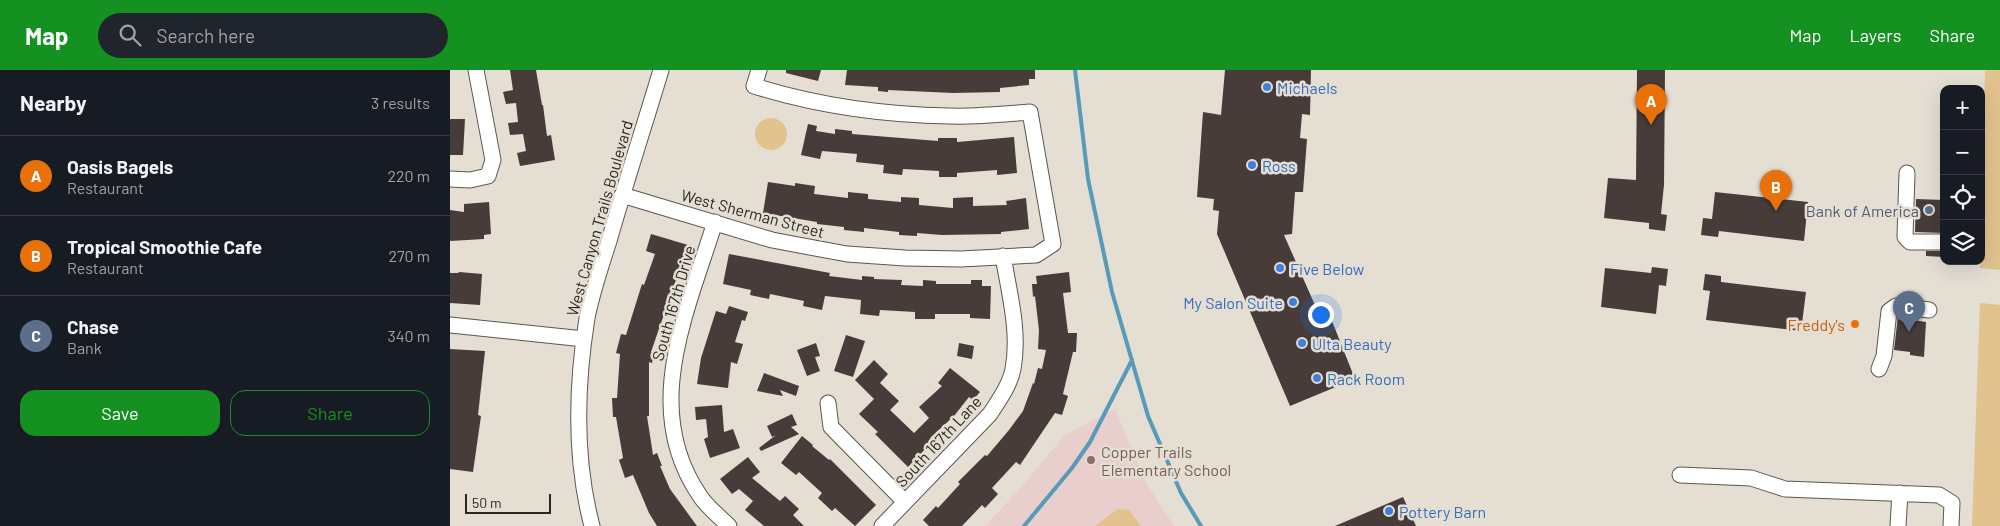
<!DOCTYPE html>
<meta charset="utf-8">
<style>
body{margin:0;font-family:Barlow,sans-serif;background:#20242c;color:#f1f3f6}
.controls{position:absolute;right:15px;top:15px;display:grid;overflow:hidden;border-radius:10px;box-shadow:0 5px 20px #0002}
.controls button{width:45px;height:45px;display:grid;place-items:center;padding:0;border:0;border-bottom:1px solid #363941;background:#171b24;color:#f1f3f6;font:25px sans-serif}
.scale{position:absolute;left:15px;bottom:12px;width:86px;box-sizing:border-box;padding-left:5px;border:2px solid #2a2723;border-top:0;font-size:14px;line-height:18px;white-space:nowrap;color:#2a2723;-webkit-text-stroke:4px #e4ded3;paint-order:stroke}
.you{position:absolute;left:870px;top:244px;width:18px;height:18px;margin:-12px;border:4px solid #fff;border-radius:50%;background:#1a73e8;box-shadow:0 0 0 8px #1a73e833}
.badge{display:grid;place-items:center;width:32px;height:32px;border-radius:50%;background:#149120;color:#fff;font-size:16px;font-weight:700}
.pin{position:absolute;translate:-50% -41px;filter:drop-shadow(0 1px 2px #0008)}
.pin::after{content:'';position:absolute;top:26px;width:18px;height:15px;background:inherit;clip-path:polygon(0 0,100% 0,50% 100%)}
.list{margin:0;padding:0;list-style:none}
h2{display:flex;justify-content:space-between;align-items:center;height:65px;margin:0;padding:0 20px;font-size:21px}
h2 small{font-size:16px;font-weight:400;color:#9ea1a6}
.list li{display:grid;grid-template-columns:32px 1fr auto;gap:15px;align-items:center;box-sizing:border-box;height:80px;padding:0 20px;border-top:1px solid #363941}
.list b{display:block;font-size:19px;white-space:nowrap}
.list p{margin:0;font-size:16px;white-space:nowrap;color:#9ea1a6}
.list em{font-size:16px;font-style:normal;color:#9ea1a6}
.actions{display:flex;gap:10px;padding:15px 20px}
.actions a{flex:1;padding:11px 0;border:1px solid #149120;border-radius:15px;text-align:center;font-size:18px;color:#149120}
.actions .main{background:#149120;color:#fff}
.icon{flex:none;width:28px;height:28px;fill:none;stroke:currentColor;stroke-width:2;stroke-linecap:round;stroke-linejoin:round}
.map{position:relative;flex:none;width:1550px;height:456px;overflow:hidden}
header{display:flex;align-items:center;gap:30px;box-sizing:border-box;height:70px;padding:0 25px;background:#149120;color:#fff}
header strong{font-size:24px}
nav{display:flex;gap:28px;margin-inline-start:auto;font-size:18px}
.search{width:350px;height:45px;background:#20242c;display:flex;align-items:center;gap:12px;box-sizing:border-box;padding:0 18px;border-radius:28px;color:#9ea1a6;font-size:19px}
main{display:flex}
aside{flex:1;background:#171b24}
.map>svg:first-child{display:block}
.education{fill:#e8cecc}
.green{fill:#e2c38e}
.lines{fill:none;stroke-linecap:round;stroke-linejoin:round}
.stream{stroke:#579bb8;stroke-width:4}
.building{fill:#473c3a}
.minor-casing{stroke:#5c564d;stroke-width:17}
.minor{stroke:#fff;stroke-width:15}
.shop-dot{fill:#3f7fe0;stroke:#e4ded3;stroke-width:2}
.service-dot{fill:#5c6f8a;stroke:#e4ded3;stroke-width:2}
.food-dot{fill:#e8710a;stroke:#e4ded3;stroke-width:2}
.education-dot{fill:#8d6e63;stroke:#e4ded3;stroke-width:2}
.labels{text-anchor:middle;dominant-baseline:central;stroke-width:5;stroke-linejoin:round;paint-order:stroke}
.shop-label{font-size:16px;fill:#366cbe;stroke:#e4ded3;text-anchor:start}
.service-label{font-size:16px;fill:#4e5e75;stroke:#e4ded3;text-anchor:end}
.street-label{font-size:16px;fill:#2a2723;stroke:#e4ded3}
.food-label{font-size:16px;fill:#c56008;stroke:#e4ded3;text-anchor:end}
.education-label{font-size:16px;fill:#785e54;stroke:#e4ded3;text-anchor:start}
</style>
<header>
<strong>Map</strong>
<div class="search"><svg class="icon" aria-label="search" viewBox="0 0 24 24"><circle cx="10" cy="10" r="6"/><path d="M15 15l6 6"/></svg>Search here</div>
<nav><a>Map</a><a>Layers</a><a>Share</a></nav>
</header>
<main>
<aside>
<h2>Nearby<small>3 results</small></h2>
<ul class="list">
<li><span class="badge" style="background:#e8710a">A</span><div><b>Oasis Bagels</b><p>Restaurant</p></div><em>220 m</em></li>
<li><span class="badge" style="background:#e8710a">B</span><div><b>Tropical Smoothie Cafe</b><p>Restaurant</p></div><em>270 m</em></li>
<li><span class="badge" style="background:#5c6f8a">C</span><div><b>Chase</b><p>Bank</p></div><em>340 m</em></li>
</ul>
<div class="actions"><a class="main">Save</a><a>Share</a></div>
</aside>
<div class="map">
<svg width="1550" height="456" viewBox="0 0 1550 456">
<rect width="100%" height="100%" fill="#e4ded3"/>
<path class="education" d="M665,339l32,76 27,41h-189l32,-34 48,-57z"/>
<path class="green" d="M1535,0h15v200l-20,-2z
M305 64a16 16 0 1 1 32 0a16 16 0 1 1-32 0Z
M1530,233l20,2v221h-28z
M668,439l11,1 12,16h-46z"/>
<g class="lines">
<path class="stream" d="M625,0l13,109 24,113 36,124 33,77 20,33
M574,456l48,-58 18,-26 42,-82"/>
</g>
<path class="building" d="M60,0h26l6,35h1l4,31 4,-1 4,25 -35,6 -3,-13 9,-2 -3,-17 -13,1 -2,-12 10,-1 -2,-19 -10,1 -3,-12 10,-2z
M336,0h35l-3,11 -32,-8z
M397,0h188v9h-6v6l-29,3v4l-47,1 -65,-3v2l-10,-1v-4l-33,-2z
M775,0h86l-1,45 -8,-1 -2,24 7,1 -4,53h-8l-3,42 -8,1 34,77 12,4 25,63 -65,27 -73,-172 2,-23 -6,-1 1,-11 -17,-2 6,-85 18,3z
M1187,0h28l-1,115 -3,29 6,1 -2,16 -16,-2v-6l-45,-5 4,-40 28,2z
M0,49h15l-2,36h-13z
M358,54l9,2 -1,5 19,3v-5l17,2v3l86,7v-3h19v4l57,-5 3,36 -20,2v-5l-40,3v4h-18v-6l-36,-2 -1,6 -19,-2 1,-8 -28,-3 1,-8 -35,-3 -2,8 -19,-4z
M318,112l27,4v-3l20,3 -1,8 34,4v-6l20,2v5l33,3v-5l18,1v7l34,3v-10l20,-1v9l34,-1 -1,-4 20,-3 3,31 -28,3v2l-59,1 -25,-2v3l-18,-1v-3l-35,-4v4l-20,-2v-3l-27,-3v-2l-54,-9z
M1265,122l93,10 -4,39 -85,-10 -1,6 -17,-2 2,-17 9,1z
M1466,129l28,1v33l-29,-1z
M39,132l2,32 -7,1v4l-34,2v-31l14,2v-8z
M201,164l37,11 -37,107 3,1 -2,10 -3,-1v54h-2l6,39 4,-2 5,13h-2l10,23 27,37h-40l-8,-13 -16,-38 -8,3 -6,-18 4,-2 -7,-41h-3l-1,-19h5l3,-44 -4,-1 5,-19 5,1 16,-51 2,1 11,-31 -9,-3z
M1476,181h18v6l-18,-1z
M279,184l101,19 -1,3 33,4v-4l12,1v2l28,1 -1,5 22,1v-6l13,1v3h35v-4h11v6h9l-1,33 -20,-1v-4h-35v5h-20v-7l-35,-2 -1,6 -19,-2 1,-14 -36,-4 -3,14 -19,-4 1,-5 -34,-7 -1,5 -19,-4 1,-5 -28,-6z
M1202,197l16,2 -2,17 -7,-1 -3,29 -55,-7 4,-39 46,5z
M9,202l23,2 -2,31 -30,-2v-30h8z
M619,202l2,20 -8,1 5,40h9l-1,19h-3l-10,42 5,2 -6,19 -7,-2 -35,52 -4,-3 -24,26 6,6 -13,14 -3,-3 -20,21h-33l-6,-6 13,-14 2,2 22,-24 -2,-2 27,-27 2,1 22,-26 14,-19 10,-28 1,1 4,-16 4,1 4,-19 -8,-1 1,-19 -4,-34 -2,1 -1,-13h5l-1,-8z
M1255,204l16,2v6l85,10 -5,39 -95,-11 4,-29 -7,-1z
M279,236l19,6 -3,9 -3,-1 -7,22 8,2 -6,20 -6,-2 -3,26 -31,-4 4,-26 15,-47 10,3z
M1451,244l5,2v3l20,3 -2,35 -14,-2v-3l-16,-2 4,-34z
M396,265l19,6 -12,36 -19,-6z
M366,273l4,13 -5,1 5,14 -13,5 -10,-26z
M509,273l15,3 -2,13 -15,-3z
M0,279l35,2 -7,64 3,1 -8,56 -23,-3z
M424,290l14,14 -8,9 19,18 -9,9 24,23 15,-15 -10,-11 23,-21 -4,-3 12,-15 30,24 -7,8 -4,-3 -15,19 -24,22 3,3 -25,26 -33,-33 3,-2 -19,-18 15,-15 -19,-19z
M314,303l35,13 -3,10 -16,-6 3,6 -26,-5z
M272,335l2,27 9,-3 7,19 -30,10 -6,-19 4,-2 -2,-18 -10,1 -1,-13z
M342,344l5,11 -6,2 8,7 -38,17 -2,-3 17,-13 -4,2 -5,-11z
M352,366l11,9 -1,1 17,14 1,-1 46,46 -21,21 -20,-18 -3,3 -14,-13 4,-5 -23,-21 -3,3 -15,-12z
M298,387l12,15 -8,6 28,23 5,-5 14,13 -6,6 11,11h-40l-19,-16 8,-9 -14,-12 -7,5 -12,-15z
M953,427l13,29h-81z"/>
<g class="lines">
<g class="minor-casing">
<path id="minor" d="M1457,103l-2,64 5,5h34
M0,109l20,1 18,-4 5,-16 -17,-90
M172,125l150,45 75,14 58,4 56,1 75,-4 17,-11 -23,-132c-27,2 -54,5 -80,4 -67,-1 -132,-10 -196,-30l5,-16
M265,152c-28,90 -75,187 -15,274 7,11 19,20 29,30
M1457,237l22,3
M0,255l134,14
M1429,299l5,-13 5,-45 7,-5
M378,333l3,24 74,75
M1230,405l71,3 34,11 154,6 13,8 -1,23
M142,456c-18,-68 -16,-139 -5,-208 5,-26 14,-52 22,-77 16,-57 35,-114 52,-171
M432,456l108,-112c9,-14 20,-29 23,-45 7,-37 -4,-77 -10,-113
M1448,456l2,-33"/>
</g>
<use href="#minor" class="minor"/>
</g>
<g class="shop-dot">
<circle cx="817" cy="17" r="5"/>
<circle cx="802" cy="95" r="5"/>
<circle cx="830" cy="198" r="5"/>
<circle cx="843" cy="232" r="5"/>
<circle cx="852" cy="273" r="5"/>
<circle cx="867" cy="308" r="5"/>
<circle cx="939" cy="441" r="5"/>
</g>
<circle class="service-dot" cx="1479" cy="140" r="5"/>
<circle class="food-dot" cx="1405" cy="254" r="5"/>
<circle class="education-dot" cx="641" cy="390" r="5"/>
<g class="labels">
<g class="shop-label">
<text x="827" y="17">Michaels</text>
<text x="812" y="95">Ross</text>
<text x="840" y="198">Five Below</text>
<text x="833" y="232" text-anchor="end">My Salon Suite</text>
<text x="862" y="273">Ulta Beauty</text>
<text x="877" y="308">Rack Room</text>
<text x="949" y="441">Pottery Barn</text>
</g>
<g class="service-label">
<text x="1469" y="140">Bank of America</text>
</g>
<g class="street-label">
<text transform="translate(303 143) rotate(15)">West Sherman Street</text>
<text transform="translate(149 148) rotate(-74)">West Canyon Trails Boulevard</text>
<text transform="translate(223 233) rotate(-74)">South 167th Drive</text>
<text transform="translate(488 371) rotate(-47)">South 167th Lane</text>
</g>
<g class="food-label">
<text x="1395" y="254">Freddy's</text>
</g>
<g class="education-label">
<text x="651" y="381">Copper Trails<tspan x="651" dy="18">Elementary School</tspan></text>
</g>
</g>
</svg>
<div class="controls">
<button>+</button>
<button>−</button>
<button><svg class="icon" aria-label="locate" viewBox="0 0 24 24"><circle cx="12" cy="12" r="6"/><path d="M12 2v4M12 18v4M2 12h4M18 12h4"/></svg></button>
<button><svg class="icon" aria-label="layers" viewBox="0 0 24 24"><path d="M12 4l9 5-9 5-9-5zM3 14l9 5 9-5"/></svg></button>
</div>
<div class="scale">50 m</div>
<div class="you"></div>
<div class="pin badge" style="left:1201px;top:55px;background:#e8710a">A</div>
<div class="pin badge" style="left:1326px;top:141px;background:#e8710a">B</div>
<div class="pin badge" style="left:1459px;top:262px;background:#5c6f8a">C</div>
</div>
</main>
